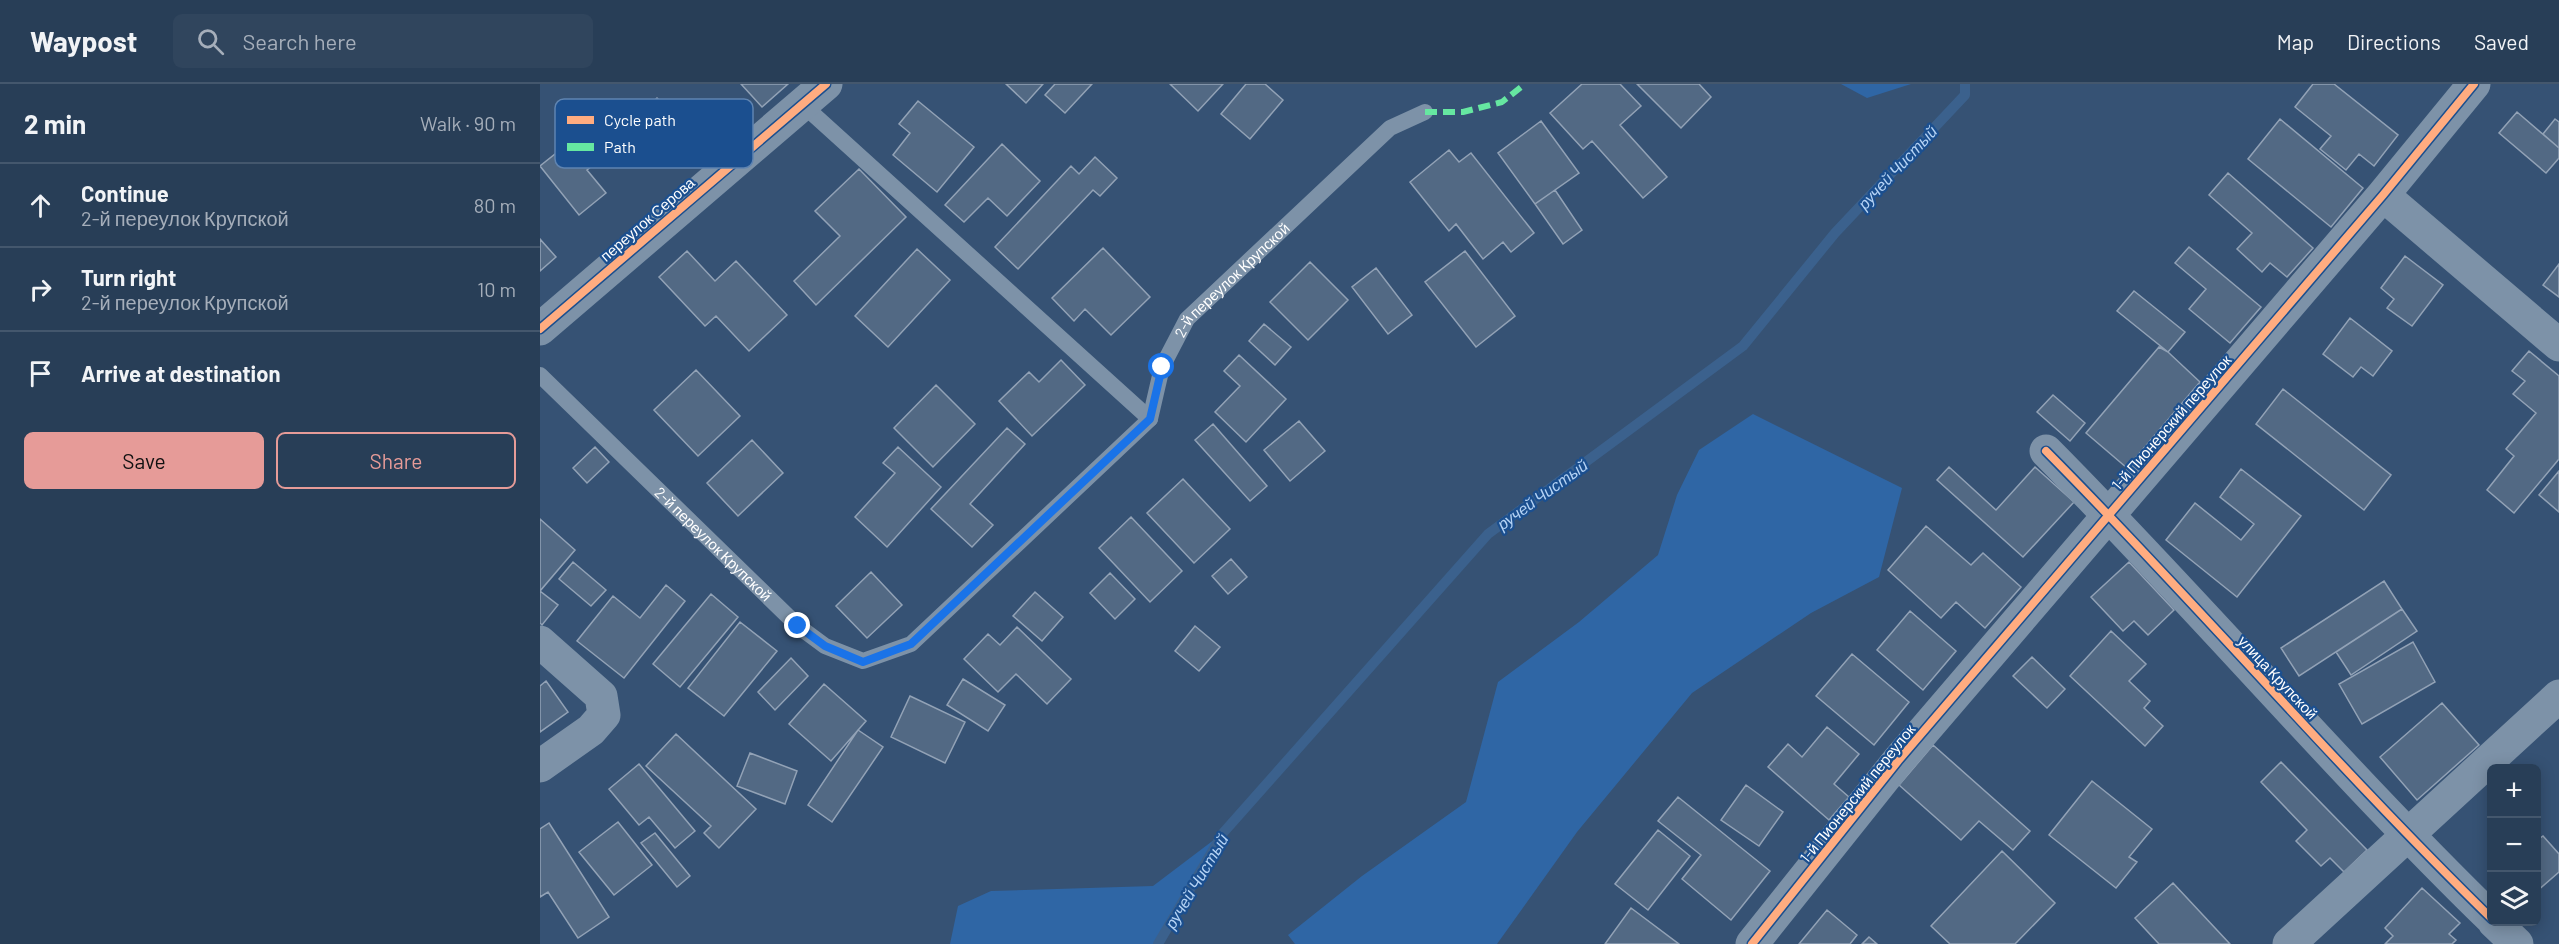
<!DOCTYPE html>
<meta charset="utf-8">
<style>
body{margin:0;font-family:Barlow,sans-serif;background:#30455d;color:#f1f3f6}
.controls{position:absolute;right:18px;bottom:18px;display:grid;overflow:hidden;border-radius:9px;box-shadow:0 3px 15px #0003}
.controls button{width:54px;height:54px;display:grid;place-items:center;padding:0;border:0;border-bottom:2px solid #44576d;background:#283e57;color:#f1f3f6;font:30px sans-serif}
.stop{position:absolute;width:18px;height:18px;margin:-14px;border:4px solid #1a73e8;border-radius:50%;background:#fff}
.stop.end{background:#1a73e8;border-color:#fff;box-shadow:0 2px 6px #0008}
.list{margin:0;padding:0;list-style:none}
h2{display:flex;justify-content:space-between;align-items:center;height:78px;margin:0;padding:0 24px;font-size:26px}
h2 small{font-size:20px;font-weight:400;color:#a5aeba}
.list li{display:grid;grid-template-columns:39px 1fr auto;gap:18px;align-items:center;box-sizing:border-box;height:84px;padding:0 24px;border-top:2px solid #44576d}
.list b{display:block;font-size:22px;white-space:nowrap}
.list p{margin:0;font-size:20px;white-space:nowrap;color:#a5aeba}
.list em{font-size:20px;font-style:normal;color:#a5aeba}
.actions{display:flex;gap:12px;padding:18px 24px}
.actions a{flex:1;padding:14px 0;border:2px solid #e69b98;border-radius:9px;text-align:center;font-size:21px;color:#e69b98}
.actions .main{background:#e69b98;color:#111}
.icon{flex:none;width:33px;height:33px;fill:none;stroke:currentColor;stroke-width:2;stroke-linecap:round;stroke-linejoin:round}
.map{position:relative;flex:none;width:2019px;height:860px;overflow:hidden}
header{display:flex;align-items:center;gap:36px;box-sizing:border-box;height:84px;padding:0 30px;background:#283e57;border-bottom:2px solid #44576d}
header strong{font-size:28px}
nav{display:flex;gap:33px;margin-inline-start:auto;font-size:21px}
.search{width:420px;height:54px;background:#30455d;display:flex;align-items:center;gap:15px;box-sizing:border-box;padding:0 21px;border-radius:9px;color:#a5aeba;font-size:22px}
main{display:flex}
aside{flex:1;background:#283e57}
.map>svg:first-child{display:block}
.green{fill:#2f66a5}
.lines{fill:none;stroke-linecap:round;stroke-linejoin:round}
.stream{stroke:#3b618d;stroke-width:10}
.building{fill:#526984;stroke:#92a2b6;stroke-width:1.5}
.lane{stroke:#7d92a8;stroke-width:16}
.street{stroke:#7d92a8;stroke-width:33}
.quiet{stroke:#66e7a1;stroke-width:6;stroke-dasharray:12 6;stroke-linecap:butt}
.cycleway-casing{stroke:#1b4f8f;stroke-width:11}
.cycleway{stroke:#ffac80;stroke-width:8}
.route{stroke:#1a73e8;stroke-width:8}
.labels{text-anchor:middle;dominant-baseline:central;stroke-width:4.5;stroke-linejoin:round;paint-order:stroke}
.street-label{font-size:15px;fill:#fff;stroke:#1b4f8f}
.water-label{font-size:16px;font-style:italic;fill:#b5d3f5;stroke:#1b4f8f}
.key{fill:#1b4f8f;stroke:#5f84b1;stroke-width:1.5}
.key-label{font-size:16px;fill:#fff}
</style>
<header>
<strong>Waypost</strong>
<div class="search"><svg class="icon" aria-label="search" viewBox="0 0 24 24"><circle cx="10" cy="10" r="6"/><path d="M15 15l6 6"/></svg>Search here</div>
<nav><a>Map</a><a>Directions</a><a>Saved</a></nav>
</header>
<main>
<aside>
<h2>2 min<small>Walk · 90 m</small></h2>
<ul class="list">
<li><svg class="icon" aria-label="ahead" viewBox="0 0 24 24"><path d="M12 20V5M6 11l6-6 6 6"/></svg><div><b>Continue</b><p>2-й переулок Крупской</p></div><em>80 m</em></li>
<li><svg class="icon" aria-label="right" viewBox="0 0 24 24"><path d="M7 20v-9h11M14 6l5 5-5 5"/></svg><div><b>Turn right</b><p>2-й переулок Крупской</p></div><em>10 m</em></li>
<li><svg class="icon" aria-label="arrive" viewBox="0 0 24 24"><path d="M6 21V4h12l-3 4 3 4H6"/></svg><div><b>Arrive at destination</b></div></li>
</ul>
<div class="actions"><a class="main">Save</a><a>Share</a></div>
</aside>
<div class="map">
<svg width="2019" height="860" viewBox="0 0 2019 860">
<rect width="100%" height="100%" fill="#365274"/>
<path class="green" d="M1301,0h70l-44,14z
M1213,330l149,74 -23,89 -68,36 -119,80 -115,139 -80,112h-202l-7,-9 74,-59 104,-74 32,-120 81,-60 79,-67 19,-60 22,-45z
M683,749l-65,111h-208l8,-38 33,-15 162,-5z"/>
<g class="lines">
<path class="stream" d="M618,860l65,-111 265,-299 255,-188 92,-113 130,-138v-11"/>
</g>
<path class="building" d="M201,0h47l-26,23z
M466,0h37l-17,19z
M515,0h37l-27,29 -20,-18z
M630,0h53l-25,27z
M706,0h19l18,16 -33,39 -29,-25z
M1042,0h38l21,22 -21,19 47,52 -24,21 -51,-57 -9,8 -33,-36z
M1097,0h62l12,13 -30,31z
M1773,0h21l64,51 -24,31 -15,-12 -13,16 -26,-21 11,-13 -36,-29z
M117,14l44,42 -20,22 -45,-43z
M378,17l56,46 -37,45 -44,-37 17,-22 -11,-9z
M1977,28l42,36v10l-13,15 -47,-40z
M64,31l21,25 -38,30 19,23 -27,22 -39,-49z
M1740,35l83,69 -32,39 -83,-68z
M2015,35l4,3v26l-16,-14z
M1001,37l38,52 -44,31 -37,-51z
M462,60l38,37 -33,35 -19,-18 -24,24 -19,-17z
M909,66l10,12 12,-9 63,80 -23,19 -8,-10 -20,17 -27,-35 -7,7 -39,-49z
M555,73l22,21 -17,18 -7,-6 -75,79 -23,-22 76,-81 8,8z
M319,85l47,48 -90,88 -22,-24 46,-45 -25,-25z
M1688,89l85,75 -26,29 -17,-14 -8,9 -25,-23 15,-16 -43,-38z
M1015,106l27,40 -19,14 -28,-40z
M0,155l16,18 -16,14z
M1649,163l72,60 -31,36 -41,-34 17,-20 -31,-26z
M563,164l47,49 -39,38 -26,-26 -11,12 -22,-23z
M377,165l33,31 -62,67 -33,-31z
M147,167l28,30 21,-20 51,54 -38,36 -33,-35 -11,10 -46,-49z
M925,167l50,65 -39,31 -51,-65z
M1865,172l38,29 -31,41 -25,-18 7,-9 -13,-11z
M770,178l38,38 -40,40 -38,-38z
M2019,180v33l-16,-12z
M836,184l36,47 -24,19 -36,-47z
M1594,207l51,41 -17,20 -51,-41z
M1810,234l42,33 -19,25 -12,-9 -8,10 -30,-23z
M724,240l27,23 -16,18 -26,-24z
M1619,263l9,5 32,30 -73,86 -41,-35z
M1989,267l30,25v83l-45,54 -27,-23 27,-34 -8,-7 30,-36 -23,-19 12,-13 -13,-10z
M699,271l47,44 -40,43 -31,-30 25,-26 -16,-15z
M521,276l24,25 -53,51 -33,-35 30,-29 10,10z
M156,286l44,46 -42,40 -44,-46z
M396,301l39,39 -42,43 -39,-39z
M1743,305l108,86 -27,35 -108,-86z
M1513,311l32,28 -15,18 -33,-29z
M759,337l26,30 -35,30 -26,-31z
M673,340l54,62 -17,15 -55,-61z
M467,344l18,16 -55,60 23,21 -21,22 -41,-38z
M212,356l31,33 -45,43 -31,-33z
M55,363l14,15 -22,21 -14,-15z
M358,363l43,40 -54,60 -32,-30 40,-44 -12,-10z
M1409,383l47,43 39,-43 39,35 -51,55 -86,-77z
M1701,385l60,47 -64,81 -71,-57 29,-37 46,37 13,-16 -34,-27z
M2019,387v41l-20,-17z
M643,395l47,50 -36,34 -47,-50z
M591,433l51,54 -32,31 -51,-54z
M0,435l35,31 -35,41z
M1386,442l45,39 12,-12 38,34 -36,41 -29,-26 -15,16 -53,-48z
M691,475l16,18 -19,17 -16,-18z
M33,478l33,28 -15,16 -32,-27z
M1589,478l45,48 -26,25 -14,-14 -11,10 -32,-34z
M331,488l31,33 -35,33 -31,-32z
M570,489l25,26 -20,20 -25,-26z
M1844,497l18,28 -103,67 -18,-28z
M126,501l19,16 -61,77 -47,-37 36,-45 27,22z
M0,507l18,14 -16,20 -2,-2z
M495,508l28,25 -21,24 -29,-25z
M171,510l27,23 -58,70 -27,-23z
M1862,525l15,22 -66,44 -15,-23z
M1370,527l46,40 -33,39 -46,-40z
M200,538l37,29 -53,65 -36,-28z
M655,542l25,21 -21,24 -24,-20z
M477,543l54,52 -24,25 -31,-30 -18,18 -34,-33 24,-25 12,11z
M1571,547l35,33 -17,17 21,20 -6,7 19,18 -18,20 -75,-70z
M1873,558l22,40 -73,42 -23,-40z
M1312,570l57,48 -35,43 -58,-49z
M1492,573l33,32 -18,19 -34,-32z
M251,574l17,18 -33,34 -17,-18z
M423,595l42,26 -17,26 -41,-26z
M6,597l22,31 -28,20v-46z
M284,600l42,37 -35,40 -42,-37z
M370,612l55,26 -20,41 -54,-26z
M1902,619l37,42 -62,55 -37,-43z
M1287,643l32,27 -25,30 15,13 -20,23 -61,-53 20,-23 14,13z
M318,646l25,17 -51,75 -24,-17z
M136,650l80,75 -37,39 -15,-15 7,-7 -65,-60z
M1393,661l97,86 -17,19 -34,-29 -18,19 -62,-55z
M210,669l47,18 -12,33 -48,-18z
M1741,678l86,88 -23,22 -14,-14 -9,8 -25,-25 11,-11 -46,-48z
M99,680l56,67 -20,17 -26,-31 -10,8 -30,-36z
M1552,697l60,48 -23,28 8,5 -21,26 -67,-53z
M1206,701l37,27 -24,34 -38,-26z
M1138,713l92,74 -39,49 -49,-41 19,-24 -43,-34z
M78,738l34,43 -38,30 -35,-43z
M9,739l60,94 -31,21 -30,-46 -8,5v-68z
M1118,746l32,26 -42,54 -33,-26z
M115,749l35,43 -13,11 -36,-44z
M2003,752l16,18v18l-23,20v-51z
M1462,767l53,52 -40,41h-65l-19,-18z
M1633,799l57,61h-71l-24,-26z
M1882,804l38,35 -11,11 7,6 -4,4h-67l8,-8 -8,-8z
M1091,824l48,36h-74z
M1287,826l30,25 -7,9h-51z
M1329,853l8,7h-15z"/>
<g class="lines">
<g class="lane">
<path d="M262,20l348,315"/>
<path id="s1" d="M0,291l258,251 27,20 38,15 48,-17 239,-225 12,-52 25,-48 203,-191 35,-16"/>
</g>
<path class="street" d="M1843,111l176,150
M0,245l286,-245
M1506,367c152,153 291,317 446,468
M0,558l61,54 3,19 -13,15 -51,36
M1954,838l23,22
M1212,860l146,-183 485,-566 91,-111
M1749,860l270,-248"/>
<path class="quiet" d="M885,28h38l39,-10 23,-18"/>
<g class="cycleway-casing">
<path id="cycleway" d="M0,245l286,-245
M1506,367c152,153 291,317 446,468
M1212,860l146,-183 485,-566 91,-111"/>
</g>
<use href="#cycleway" class="cycleway"/>
</g>
<g class="lines">
<path class="route" d="M258,542l27,20 38,16 48,-18 239,-225 12,-52"/>
</g>
<g class="labels">
<g class="street-label">
<text transform="translate(107 135) rotate(-41)">переулок Серова</text>
<text stroke="none"><textPath href="#s1" startOffset="980">2-й переулок Крупской</textPath></text>
<text transform="translate(1631 338) rotate(-49)">1-й Пионерский переулок</text>
<text stroke="none"><textPath href="#s1" startOffset="242">2-й переулок Крупской</textPath></text>
<text transform="translate(1738 593) rotate(47)">улица Крупской</text>
<text transform="translate(1317 709) rotate(-51)">1-й Пионерский переулок</text>
</g>
<g class="water-label">
<text transform="translate(1357 83) rotate(-47)">ручей Чистый</text>
<text transform="translate(1002 410) rotate(-36)">ручей Чистый</text>
<text transform="translate(656 797) rotate(-59)">ручей Чистый</text>
</g>
</g>
<rect x="15" y="15" width="198" height="69" rx="9" class="key"/>
<rect x="27" y="32" width="27" height="8" fill="#ffac80"/>
<rect x="27" y="59" width="27" height="8" fill="#66e7a1"/>
<g class="key-label">
<text x="64" y="42">Cycle path</text>
<text x="64" y="69">Path</text>
</g>
</svg>
<div class="controls">
<button>+</button>
<button>−</button>
<button><svg class="icon" aria-label="layers" viewBox="0 0 24 24"><path d="M12 4l9 5-9 5-9-5zM3 14l9 5 9-5"/></svg></button>
</div>
<div class="stop" style="left:622px;top:283px"></div>
<div class="stop end" style="left:258px;top:542px"></div>
</div>
</main>
